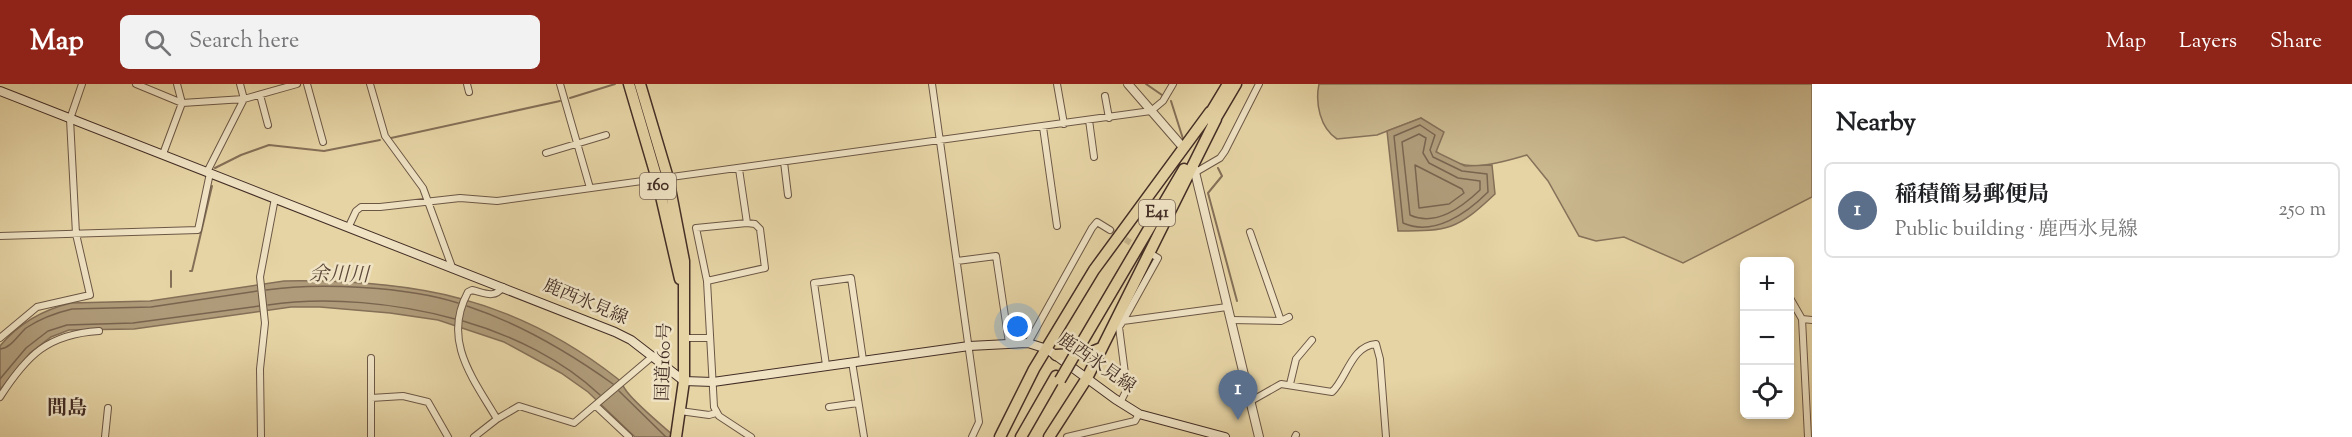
<!DOCTYPE html>
<meta charset="utf-8">
<style>
body{margin:0;font-family:"Sorts Mill Goudy","Noto Serif JP",serif;background:#f2f2f2;color:#202124}
.controls{position:absolute;right:18px;bottom:18px;display:grid;overflow:hidden;border-radius:9px;box-shadow:0 3px 9px #0003}
.controls button{width:54px;height:54px;display:grid;place-items:center;padding:0;border:0;border-bottom:2px solid #e0e0e0;background:#fff;color:#202124;font:30px sans-serif}
.you{position:absolute;left:1018px;top:243px;width:21px;height:21px;margin:-15px;border:4px solid #fff;border-radius:50%;background:#1a73e8;box-shadow:0 0 0 9px #1a73e833}
.badge{display:grid;place-items:center;width:39px;height:39px;border-radius:50%;background:#8f2418;color:#fff;font-size:20px;font-weight:700}
.pin{position:absolute;translate:-50% -50px;filter:drop-shadow(0 2px 3px #0008)}
.pin::after{content:'';position:absolute;top:32px;width:21px;height:18px;background:inherit;clip-path:polygon(0 0,100% 0,50% 100%)}
.list{margin:0;padding:0;list-style:none}
h2{display:flex;justify-content:space-between;align-items:center;height:78px;margin:0;padding:0 24px;font-size:26px}
h2 small{font-size:20px;font-weight:400;color:#757577}
.list li{display:grid;grid-template-columns:39px 1fr auto;gap:18px;align-items:center;box-sizing:border-box;height:96px;margin:0 12px 12px;padding:0 12px;border:2px solid #e0e0e0;border-radius:9px}
.list b{display:block;font-size:22px;white-space:nowrap}
.list p{margin:0;font-size:20px;white-space:nowrap;color:#757577}
.list em{font-size:20px;font-style:normal;color:#757577}
.icon{flex:none;width:33px;height:33px;fill:none;stroke:currentColor;stroke-width:2;stroke-linecap:round;stroke-linejoin:round}
.map{position:relative;flex:none;width:1812px;height:353px;overflow:hidden}
header{display:flex;align-items:center;gap:36px;box-sizing:border-box;height:84px;padding:0 30px;background:#8f2418;color:#fff}
header strong{font-size:28px}
nav{display:flex;gap:33px;margin-inline-start:auto;font-size:21px}
.search{width:420px;height:54px;background:#f2f2f2;display:flex;align-items:center;gap:15px;box-sizing:border-box;padding:0 21px;border-radius:9px;color:#757577;font-size:22px}
main{display:flex}
aside{flex:1;background:#fff}
.map>svg:first-child{display:block}
.green{fill:#cab88f;stroke:#86725a;stroke-width:1.5}
.water{fill:#af9b79;stroke:#846f57;stroke-width:1.5}
.lines{fill:none;stroke-linecap:round;stroke-linejoin:round}
.shore{stroke:#79644f;stroke-width:1.5}
.stream{stroke:#846f57;stroke-width:2}
.minor-tunnel{stroke:#c5b38b;stroke-width:6;stroke-dasharray:6 3;stroke-linecap:butt}
.minor-casing{stroke:#6c5745;stroke-width:8}
.tertiary-casing{stroke:#6c5745;stroke-width:10}
.secondary-casing{stroke:#432d25;stroke-width:10}
.trunk-casing{stroke:#432d25;stroke-width:13}
.motorway-casing{stroke:#432d25;stroke-width:13}
.minor{stroke:#efe3c4;stroke-width:6}
.tertiary{stroke:#efe3c4;stroke-width:8}
.secondary{stroke:#efe3c4;stroke-width:8}
.trunk{stroke:#e6d4a5;stroke-width:10}
.motorway{stroke:#e6d4a5;stroke-width:10}
.motorway-bridge-casing{stroke:#432d25;stroke-width:13;stroke-linecap:butt}
.motorway-bridge{stroke:#e6d4a5;stroke-width:10}
.labels{text-anchor:middle;dominant-baseline:central;stroke-width:5;stroke-linejoin:round;paint-order:stroke}
.shield{fill:#efe3c4;stroke:#776455;stroke-width:1.5}
.shield-label{font-size:16px;font-weight:bold;fill:#432d25}
.street-label{font-size:18px;fill:#432d25;stroke:#efe3c4}
.water-label{font-size:20px;font-style:italic;fill:#5e483a;stroke:#efe3c4}
.neighbourhood-label{font-size:20px;font-weight:bold;fill:#432d25;stroke:#efe3c4}
</style>
<header>
<strong>Map</strong>
<div class="search"><svg class="icon" aria-label="search" viewBox="0 0 24 24"><circle cx="10" cy="10" r="6"/><path d="M15 15l6 6"/></svg>Search here</div>
<nav><a>Map</a><a>Layers</a><a>Share</a></nav>
</header>
<main>
<div class="map">
<svg width="1812" height="353" viewBox="0 0 1812 353">
<rect width="100%" height="100%" fill="#e6d4a5"/>
<filter id="stains"><feTurbulence type="fractalNoise" baseFrequency=".00333" numOctaves="4"/><feColorMatrix values="0 0 0 0 .2 0 0 0 0 .09 0 0 0 0 .02 0 0 0 .5 -.17"/></filter>
<radialGradient id="worn" r=".72"><stop offset=".6" stop-color="#630" stop-opacity="0"/><stop offset="1" stop-color="#630" stop-opacity=".3"/></radialGradient>
<path class="green" d="M1319,0h493v113l-129,66 -59,-26 -28,4 -17,-5 -31,-55 -21,-26c-31,9 -62,20 -90,-3 -7,-6 -12,-24 -16,-34l-44,17 -40,4c-17,-11 -22,-36 -18,-55z"/>
<path class="water" d="M1421,34l23,14 -8,20 29,14 27,-1 3,29c-38,36 -46,37 -97,37l-11,-100z
M284,197c128,-2 230,16 334,98 4,4 5,7 7,10 8,13 37,36 50,48h-40l-47,-45 -27,-19 -57,-31 -66,-22 -48,-7 -70,-6h-29l-157,22 -65,1 -18,7 -21,16 -30,37v-44c19,-23 42,-36 71,-43l79,-2z"/>
<g class="lines">
<path class="shore" d="M1420,41l15,10 -5,15 3,7 29,14 25,3 1,18c-21,21 -54,45 -85,31l-9,-87z
M1419,50l7,4 -3,15 6,10 29,15 22,3v9c-18,17 -44,37 -70,25l-8,-73z
M1415,81l47,24 2,4 -15,11 -30,4z
M266,206c53,-8 142,-3 192,13
M268,221c59,-9 129,-2 187,14
M467,222c54,18 100,45 146,78
M463,237c49,14 100,39 137,74
M0,265c11,-1 18,-14 26,-21 15,-10 29,-15 46,-19l79,-2 106,-16
M0,295l26,-31 22,-17 19,-6 66,-2 126,-17
M619,307l47,46"/>
<path class="stream" d="M1146,0l16,11
M570,14l45,-14
M1171,17l13,41
M391,54l169,-37
M215,84l26,-13 28,-10 55,6 56,-11
M1218,84l4,8 -14,17 29,108
M190,187h2l20,-85
M171,203v-16"/>
<path class="minor-tunnel" d="M1110,146l29,18"/>
<g class="minor-casing">
<path id="minor" d="M136,0l46,19 62,-4 53,-15
M307,0l16,58
M370,0l15,52 38,52 29,79
M467,0l2,8
M560,0l30,104
M932,0l47,338 -7,15
M1057,0l7,40
M260,11l8,30
M1105,12l4,22
M1089,36l5,37
M1043,43l14,99
M546,69l60,-18
M163,70l19,-51 -5,-19
M784,78l4,33
M739,85l8,54 -51,5 11,53 7,126 5,9 32,21
M207,88l37,-73 -4,-15
M1196,88l24,-14 5,-7 34,-67
M349,142l7,-15 5,-4h19l80,-9 37,3 654,-90 12,-10 10,-17
M1250,148l31,89
M0,152l198,-6 12,-57
M1153,171l5,3 -35,63 104,-14
M957,177l39,-5 13,87
M707,197l58,-13 -5,-39 -5,-5 -8,-1
M1790,214l12,21 6,118
M1802,235l10,1
M1231,236l50,1 8,-4
M0,254l37,-31 53,-12 -14,-61 -6,-115 12,-35
M684,254h25
M1028,259l64,-115 5,-6 13,8
M371,274v79
M852,278l12,75
M826,281l-12,-82 37,-5 12,82
M1290,300l6,-25 16,-19
M0,313c27,-42 48,-63 99,-66
M371,314l32,-2 25,6 20,35
M1251,317l30,-17 51,8c15,-14 19,-46 44,-48l4,15 6,78
M1120,319l7,-14 -8,-62 4,-6
M596,322l33,31
M829,323l29,-4
M680,327l29,4 7,-2
M497,335c-25,-42 -55,-79 -29,-127l4,-2c13,3 22,9 31,-3
M105,353l3,-29
M261,353l-1,-68 5,-46 -5,-46 15,-79
M474,353l23,-18 22,-13 55,17 79,-67
M1067,353l68,-16 4,-7
M1295,353l1,-2"/>
</g>
<g class="tertiary-casing">
<path id="tertiary" d="M1128,0l53,61
M1194,84l65,269"/>
</g>
<g class="secondary-casing">
<path id="secondary" d="M0,7l615,241 16,8 53,41 29,1 256,-36 59,-3 19,6 68,50 24,15 86,23"/>
</g>
<g class="trunk-casing">
<path id="trunk" d="M629,0l28,95 23,100
M640,0l28,94 16,83v120l-8,56"/>
</g>
<g class="motorway-casing">
<path id="motorway" d="M1208,33l20,-33
M1213,39l23,-39
M1081,260l103,-175
M1056,271l33,-2 12,-5
M1000,353l34,-68 60,-99 116,-158
M1021,353l35,-61
M1049,353l38,-59 129,-259"/>
</g>
<use href="#minor" class="minor"/>
<use href="#tertiary" class="tertiary"/>
<use href="#secondary" class="secondary"/>
<use href="#trunk" class="trunk"/>
<use href="#motorway" class="motorway"/>
<g class="motorway-bridge-casing">
<path id="motorway-bridge" d="M1060,296l21,-36"/>
</g>
<use href="#motorway-bridge" class="motorway-bridge"/>
</g>
<g class="labels">
<g class="shield">
<rect x="640" y="89" width="36" height="26" rx="4.5"/>
<rect x="1139" y="116" width="36" height="26" rx="4.5"/>
</g>
<g class="shield-label">
<text x="658" y="102">160</text>
<text x="1157" y="129">E41</text>
</g>
<g class="street-label">
<text transform="translate(585 219) rotate(23)">鹿西氷見線</text>
<text transform="translate(665 278) rotate(-88)">国道160号</text>
<text transform="translate(1096 280) rotate(35)">鹿西氷見線</text>
</g>
<g class="water-label">
<text transform="translate(339 192) rotate(1)">余川川</text>
</g>
<g class="neighbourhood-label">
<text x="67" y="325">間島</text>
</g>
</g>
<rect width="100%" height="100%" filter="url(#stains)"/>
<rect width="100%" height="100%" fill="url(#worn)"/>
</svg>
<div class="controls">
<button>+</button>
<button>−</button>
<button><svg class="icon" aria-label="locate" viewBox="0 0 24 24"><circle cx="12" cy="12" r="6"/><path d="M12 2v4M12 18v4M2 12h4M18 12h4"/></svg></button>
</div>
<div class="you"></div>
<div class="pin badge" style="left:1238px;top:336px;background:#5c6f8a">1</div>
</div>
<aside>
<h2>Nearby<small></small></h2>
<ul class="list">
<li><span class="badge" style="background:#5c6f8a">1</span><div><b>稲積簡易郵便局</b><p>Public building · 鹿西氷見線</p></div><em>250 m</em></li>
</ul>
</aside>
</main>
